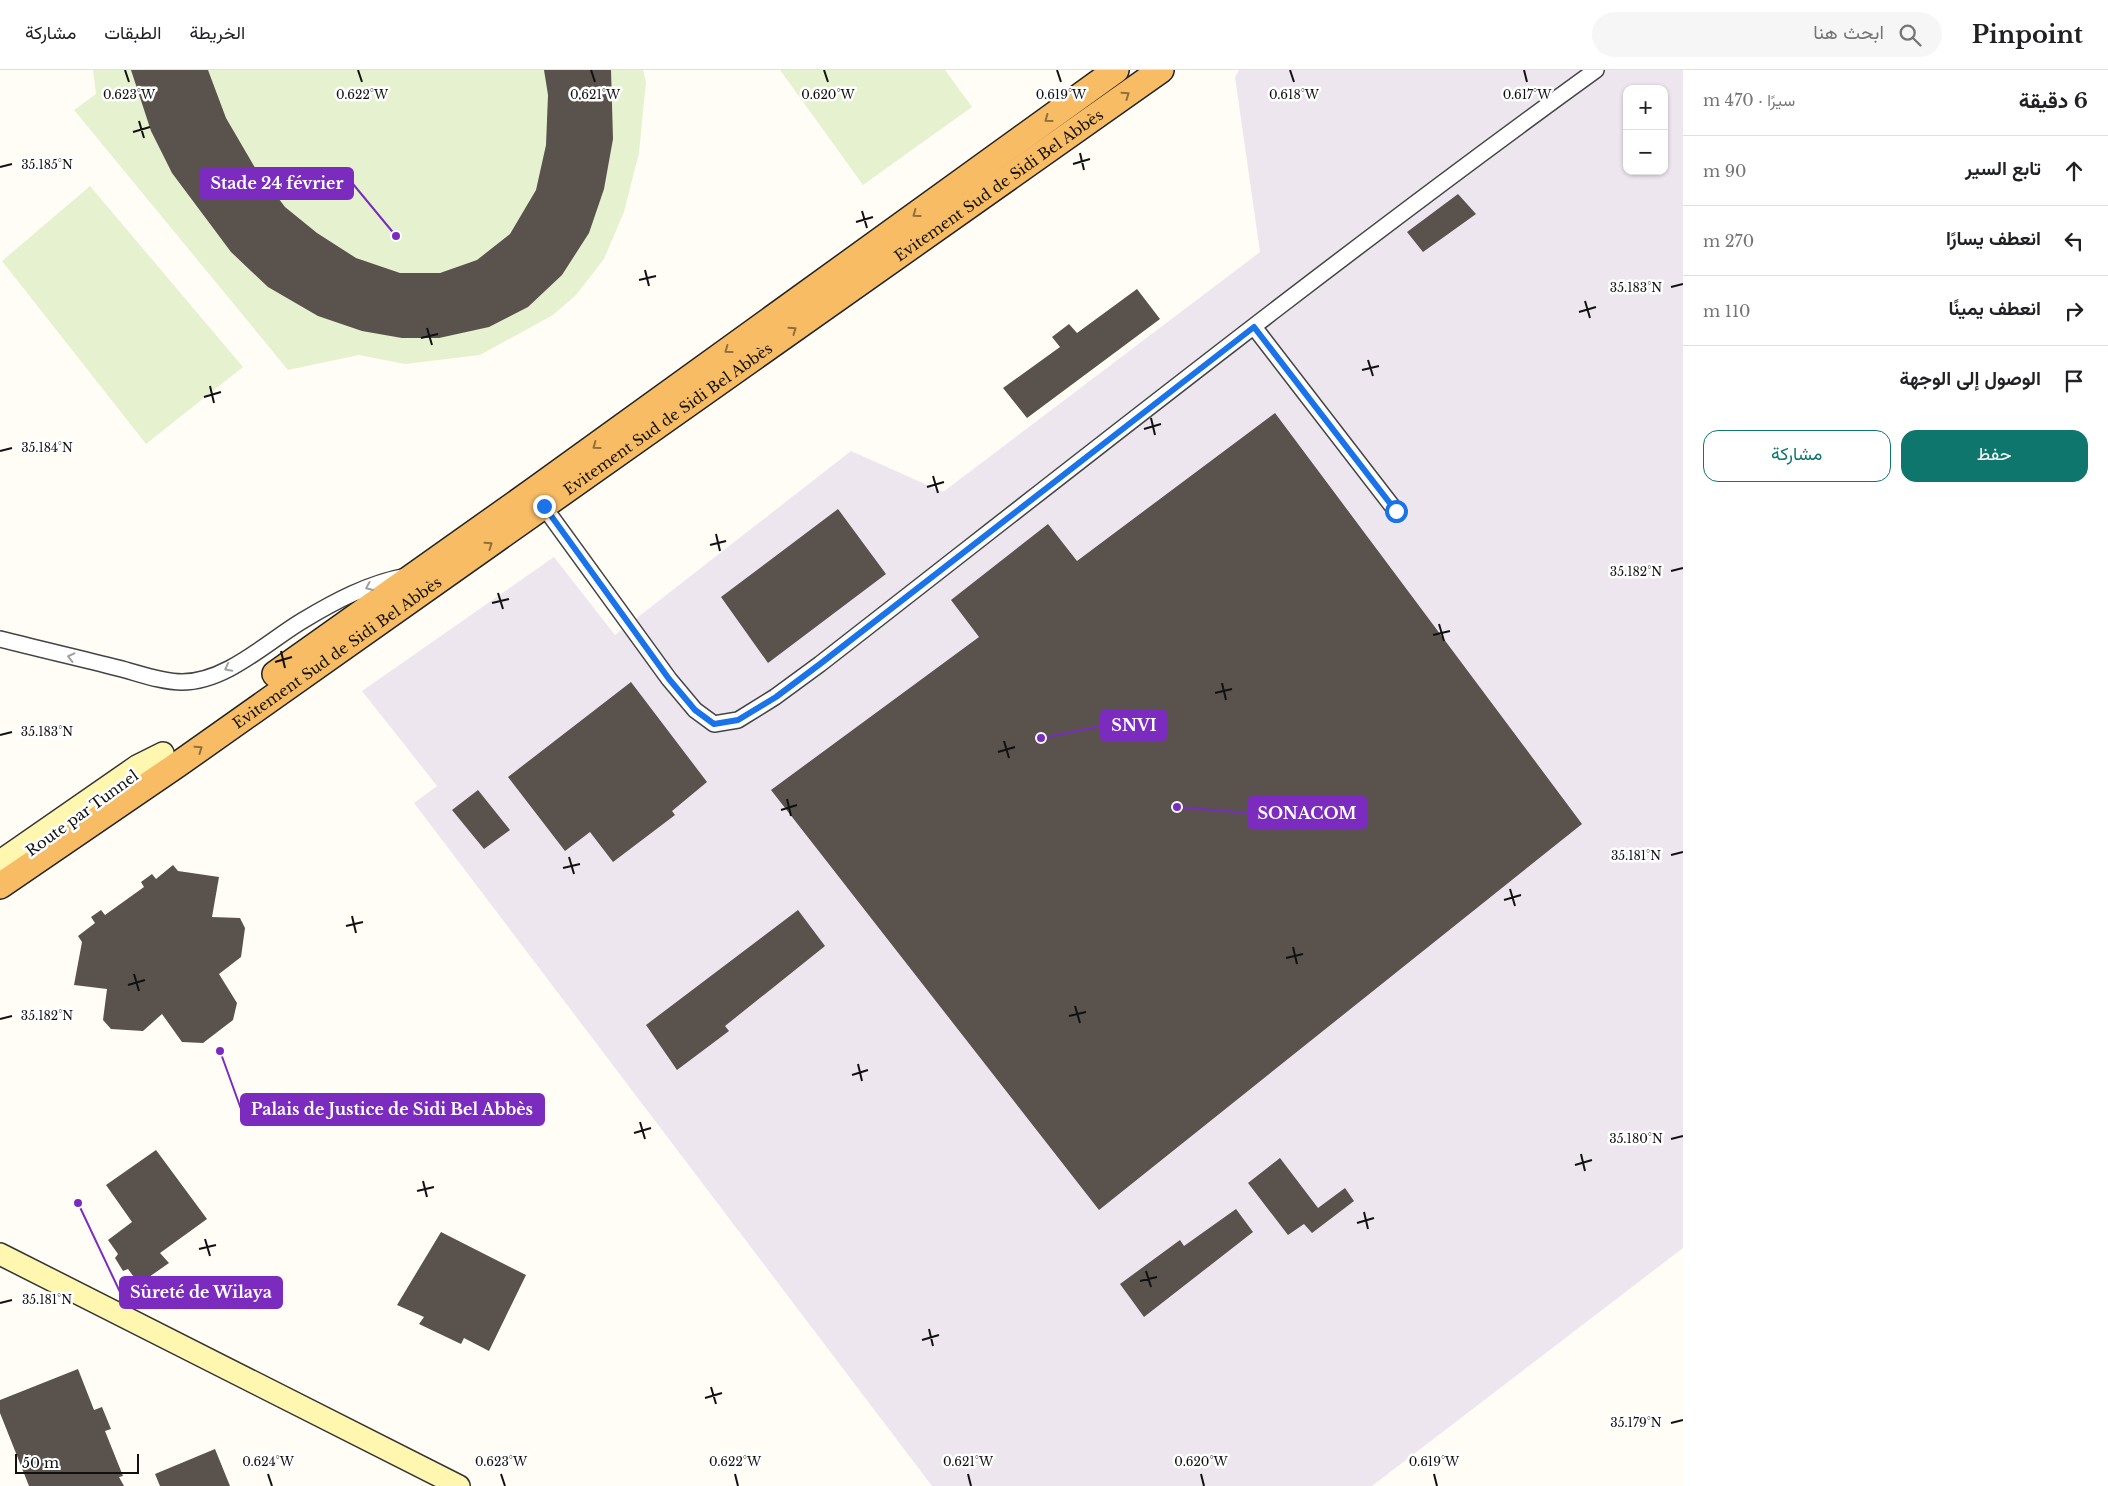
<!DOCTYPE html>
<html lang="ar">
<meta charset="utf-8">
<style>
body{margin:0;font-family:"Libre Baskerville",Vazirmatn,serif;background:#f6f6f6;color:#202124;direction:rtl}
.controls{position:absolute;right:15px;top:15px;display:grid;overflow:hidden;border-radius:10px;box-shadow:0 1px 4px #0004}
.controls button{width:45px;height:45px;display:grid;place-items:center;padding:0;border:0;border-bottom:1px solid #e0e0e0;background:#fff;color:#202124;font:25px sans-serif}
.scale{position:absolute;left:15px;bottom:12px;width:124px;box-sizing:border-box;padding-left:5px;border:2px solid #111;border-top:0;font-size:14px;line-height:18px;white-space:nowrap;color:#111;-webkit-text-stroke:4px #fff;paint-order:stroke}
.stop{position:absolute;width:15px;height:15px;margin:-11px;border:4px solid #1a73e8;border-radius:50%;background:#fff}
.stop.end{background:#1a73e8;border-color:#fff;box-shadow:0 1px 5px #0008}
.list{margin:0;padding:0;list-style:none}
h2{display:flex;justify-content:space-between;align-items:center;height:65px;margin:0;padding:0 20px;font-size:21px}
h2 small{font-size:16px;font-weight:400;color:#757577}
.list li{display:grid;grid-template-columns:32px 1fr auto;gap:15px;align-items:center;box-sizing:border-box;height:70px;padding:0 20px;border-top:1px solid #e0e0e0}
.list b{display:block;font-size:19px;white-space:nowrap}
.list em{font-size:16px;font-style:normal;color:#757577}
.actions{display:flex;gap:10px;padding:15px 20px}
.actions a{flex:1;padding:11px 0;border:1px solid #0f766e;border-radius:15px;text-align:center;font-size:18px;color:#0f766e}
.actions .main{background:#0f766e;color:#fff}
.icon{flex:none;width:28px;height:28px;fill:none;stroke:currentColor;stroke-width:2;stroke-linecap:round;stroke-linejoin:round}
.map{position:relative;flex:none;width:1683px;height:1416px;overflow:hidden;direction:ltr}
header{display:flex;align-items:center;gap:30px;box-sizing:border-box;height:70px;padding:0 25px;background:#fff;border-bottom:1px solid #e0e0e0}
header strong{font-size:24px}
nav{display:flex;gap:28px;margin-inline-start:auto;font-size:18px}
.search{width:350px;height:45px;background:#f6f6f6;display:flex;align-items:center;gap:12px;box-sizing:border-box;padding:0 18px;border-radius:28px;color:#757577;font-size:19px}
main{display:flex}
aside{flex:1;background:#fff}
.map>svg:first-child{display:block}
.industrial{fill:#eee6ef;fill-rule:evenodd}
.pitch{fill:#e6f2cf}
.building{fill:#5a524d}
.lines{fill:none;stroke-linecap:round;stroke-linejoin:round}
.minor-casing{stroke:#444;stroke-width:18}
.secondary-casing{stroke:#333;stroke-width:24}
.trunk-casing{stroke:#222;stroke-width:28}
.minor{stroke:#fff;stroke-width:15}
.secondary{stroke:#fff6b0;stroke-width:21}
.trunk{stroke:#f7bc64;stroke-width:25}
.oneway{stroke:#906f3f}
.oneway2{stroke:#a0a0a0}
.route{stroke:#1a73e8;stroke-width:6}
.ticks{fill:none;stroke:#111;stroke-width:2}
.labels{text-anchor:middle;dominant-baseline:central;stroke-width:5;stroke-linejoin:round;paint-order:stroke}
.street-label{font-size:15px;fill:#111;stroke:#fff}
.ticks-label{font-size:12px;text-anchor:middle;fill:#111;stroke:#fff;stroke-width:5;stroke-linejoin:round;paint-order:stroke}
.leader{fill:none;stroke:#7b2cbf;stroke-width:2}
.callout-dot{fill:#7b2cbf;stroke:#fff;stroke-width:2}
.callout{fill:#7b2cbf;stroke:#7b2cbf;stroke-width:2}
.callout-label{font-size:16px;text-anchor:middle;font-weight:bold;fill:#fff}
</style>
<header>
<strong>Pinpoint</strong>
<div class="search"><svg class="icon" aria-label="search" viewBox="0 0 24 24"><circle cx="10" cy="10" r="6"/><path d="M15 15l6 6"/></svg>ابحث هنا</div>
<nav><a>الخريطة</a><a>الطبقات</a><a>مشاركة</a></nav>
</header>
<main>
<aside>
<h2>6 دقيقة<small>سيرًا · 470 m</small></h2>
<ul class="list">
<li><svg class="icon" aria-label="ahead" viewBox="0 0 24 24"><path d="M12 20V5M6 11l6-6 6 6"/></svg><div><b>تابع السير</b></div><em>90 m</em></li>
<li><svg class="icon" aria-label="left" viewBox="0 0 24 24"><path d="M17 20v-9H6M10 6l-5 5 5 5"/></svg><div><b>انعطف يسارًا</b></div><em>270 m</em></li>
<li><svg class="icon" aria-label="right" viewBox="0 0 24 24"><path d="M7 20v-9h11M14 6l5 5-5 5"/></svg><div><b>انعطف يمينًا</b></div><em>110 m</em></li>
<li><svg class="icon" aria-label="arrive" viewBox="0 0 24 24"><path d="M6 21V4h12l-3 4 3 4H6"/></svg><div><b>الوصول إلى الوجهة</b></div></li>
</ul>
<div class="actions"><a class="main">حفظ</a><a>مشاركة</a></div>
</aside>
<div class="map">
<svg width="1683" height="1416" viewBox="0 0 1683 1416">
<rect width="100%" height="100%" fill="#fffdf5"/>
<path class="industrial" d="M1239,0h444v1178l-311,238h-440l-518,-683 23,-17 -75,-95 192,-134 61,78 236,-184 92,41 317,-240 -25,-175zM1627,19h37v82h-37z"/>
<path class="pitch" d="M93,0h550l3,12 -7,71 -15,59 -20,47 -28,36 -23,20 -73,40 -75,9 -46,-9 -71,15 -214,-260 22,-16z
M780,0h165l27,37 -109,78z
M90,116l153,181 -97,77 -144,-183z"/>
<path class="building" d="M131,0h77l18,48 28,48 31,41 32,26 39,25 44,15h40l37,-13 33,-26 26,-44 10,-45 2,-50 -4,-25h67l2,69 -9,50 -15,44 -27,42 -34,32 -39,20 -50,11h-37l-40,-7 -44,-15 -50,-29 -37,-35 -59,-79 -21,-42z
M1458,124l18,20 -53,38 -16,-20z
M1137,219l23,30 -133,99 -24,-30 57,-41 -8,-10 17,-13 8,9z
M1275,343l307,411 -483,386 -328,-420 208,-153 -28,-37 97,-76 29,37z
M838,439l48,65 -118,89 -47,-66z
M631,612l76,100 -35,29 3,4 -62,47 -23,-30 -25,19 -57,-74z
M478,720l32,40 -26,19 -32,-39z
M173,795l5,6 41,6 -7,40 28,1 5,10 -4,29 -22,17 18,29 -4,17 -30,23 -21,-1 -20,-28 -19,17 -32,-2 -8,-9 4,-31 -33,-4 8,-43 -4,-6 17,-13 -4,-6 10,-7 4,5 39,-28 -3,-5 11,-8 4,5z
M798,840l27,36 -100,80 4,5 -52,39 -31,-45z
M156,1080l51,69 -47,34 9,10 -30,21 -11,-15 -5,2 -8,-13 3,-4 -10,-14 24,-18 -26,-37z
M1280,1088l38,50 27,-20 9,13 -42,32 -8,-9 -16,11 -40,-52z
M1236,1139l17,23 -109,85 -24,-33 60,-44 4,6z
M441,1162l85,43 -37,76 -25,-13 -3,6 -42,-20 5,-7 -27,-12z
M78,1299l16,41 8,-3 9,22 -6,2 18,45 -4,1 5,9h-95l-29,-73v-13z
M215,1379l15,37h-70l-5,-12z"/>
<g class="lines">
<g class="minor-casing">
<path id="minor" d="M1254,257l142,184
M539,430l130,179 26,31 19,14 24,-4 37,-23 45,-33c257,-200 512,-403 776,-594
M0,569c39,10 79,19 118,29 20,5 43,14 64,14 44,0 85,-40 120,-61 33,-20 67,-38 105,-45"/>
</g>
<g class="secondary-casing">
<path id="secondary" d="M0,791l137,-95 26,-13
M0,1184l459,232"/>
</g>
<g class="trunk-casing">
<g id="trunk">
<path d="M275,604l258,-183 583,-421"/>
<path id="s1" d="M0,816l177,-121 984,-695"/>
</g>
</g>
<use href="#minor" class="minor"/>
<use href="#secondary" class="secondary"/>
<use href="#trunk" class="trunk"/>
</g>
<defs><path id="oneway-chevron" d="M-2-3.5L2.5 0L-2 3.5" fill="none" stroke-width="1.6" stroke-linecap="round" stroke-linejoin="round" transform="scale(1.25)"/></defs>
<g class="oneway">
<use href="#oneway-chevron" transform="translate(1126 25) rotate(-35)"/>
<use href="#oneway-chevron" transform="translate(1048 49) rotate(144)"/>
<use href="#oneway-chevron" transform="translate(916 144) rotate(144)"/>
<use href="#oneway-chevron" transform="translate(793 260) rotate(-35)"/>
<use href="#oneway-chevron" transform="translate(728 280) rotate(144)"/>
<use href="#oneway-chevron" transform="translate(596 376) rotate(144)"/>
<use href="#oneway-chevron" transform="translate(489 475) rotate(-35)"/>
<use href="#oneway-chevron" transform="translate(199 679) rotate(-35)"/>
</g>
<g class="oneway2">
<use href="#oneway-chevron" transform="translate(369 517) rotate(157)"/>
<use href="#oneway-chevron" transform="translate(71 587) rotate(-166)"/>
<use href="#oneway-chevron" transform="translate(228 598) rotate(152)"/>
</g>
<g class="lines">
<path class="route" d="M544,436l125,173 26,31 19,14 24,-4 38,-23 44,-33 434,-337 142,184"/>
</g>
<path class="ticks" d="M125,0l4,12M358,0l4,12M591,0l4,12M824,0l4,12M1057,0l4,12M1290,0l4,12M1524,0l3,12M139,51l5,17M133,62l17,-5M1080,83l4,17M1073,94l17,-5M0,97l12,-3M862,141l5,17M856,152l17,-5M645,200l4,16M639,210l17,-4M1671,217l12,-3M1585,231l5,17M1579,242l17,-5M427,258l5,17M421,268l17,-4M1368,290l5,16M1362,300l17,-4M210,316l4,17M204,327l17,-5M1151,348l4,17M1144,359l17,-5M0,381l12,-3M933,406l5,17M927,417l17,-5M716,464l4,17M710,475l16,-4M1671,501l12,-3M498,523l5,16M492,533l17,-4M1439,554l5,17M1433,565l17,-4M281,581l4,17M275,592l17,-5M1222,613l4,17M1215,623l17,-4M0,665l12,-3M1004,671l5,17M998,682l17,-5M787,729l4,17M781,740l16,-5M1671,785l12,-3M569,787l5,17M563,798l17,-4M1510,819l5,17M1504,830l17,-5M352,846l4,17M346,856l17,-4M1293,877l4,17M1286,888l17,-4M134,904l5,17M128,915l17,-5M1075,936l5,17M1069,946l17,-4M0,949l12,-3M858,994l4,17M852,1005l16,-5M640,1052l5,17M634,1063l17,-5M1671,1069l12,-3M1581,1084l4,17M1575,1095l17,-5M423,1111l4,16M417,1121l17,-4M1364,1142l4,17M1357,1153l17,-5M205,1169l5,17M199,1179l17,-4M1146,1201l5,16M1140,1211l17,-4M0,1233l12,-3M929,1259l4,17M922,1270l17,-5M711,1317l5,17M705,1328l17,-5M1671,1353l12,-3M268,1404l4,12M501,1404l4,12M735,1404l3,12M968,1404l3,12M1201,1404l3,12M1434,1404l3,12"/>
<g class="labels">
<g class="street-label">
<text stroke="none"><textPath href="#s1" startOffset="1220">Evitement Sud de Sidi Bel Abbès</textPath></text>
<text stroke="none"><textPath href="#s1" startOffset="815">Evitement Sud de Sidi Bel Abbès</textPath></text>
<text stroke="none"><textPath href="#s1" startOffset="410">Evitement Sud de Sidi Bel Abbès</textPath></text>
<text transform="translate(82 743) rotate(-36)">Route par Tunnel</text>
</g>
</g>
<g class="ticks-label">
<text x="129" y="29">0.623°W</text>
<text x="362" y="29">0.622°W</text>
<text x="595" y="29">0.621°W</text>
<text x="828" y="29">0.620°W</text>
<text x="1294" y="29">0.618°W</text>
<text x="1527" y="29">0.617°W</text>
<text x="1061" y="29">0.619°W</text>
<text x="47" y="99">35.185°N</text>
<text x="1636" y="222">35.183°N</text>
<text x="47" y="382">35.184°N</text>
<text x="1636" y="506">35.182°N</text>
<text x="47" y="666">35.183°N</text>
<text x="1636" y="790">35.181°N</text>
<text x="47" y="950">35.182°N</text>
<text x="1636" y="1073">35.180°N</text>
<text x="47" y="1234">35.181°N</text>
<text x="1636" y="1357">35.179°N</text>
<text x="268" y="1396">0.624°W</text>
<text x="501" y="1396">0.623°W</text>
<text x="735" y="1396">0.622°W</text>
<text x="968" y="1396">0.621°W</text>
<text x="1201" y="1396">0.620°W</text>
<text x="1434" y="1396">0.619°W</text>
</g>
<path class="leader" d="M396 166L353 114M1041 668L1101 656M1177 737L1248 743M220 981L241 1039M78 1133L120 1222"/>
<g class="callout-dot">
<circle cx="396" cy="166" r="5"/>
<circle cx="1041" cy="668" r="5"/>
<circle cx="1177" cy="737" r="5"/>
<circle cx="220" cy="981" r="5"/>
<circle cx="78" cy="1133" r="5"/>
</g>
<g class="callout">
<rect x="200" y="98" width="153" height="31" rx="5"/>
<rect x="1101" y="640" width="65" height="31" rx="5"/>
<rect x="1248" y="727" width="119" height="31" rx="5"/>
<rect x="241" y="1024" width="303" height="31" rx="5"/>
<rect x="120" y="1207" width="162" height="31" rx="5"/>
</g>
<g class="callout-label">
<text x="277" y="119">Stade 24 février</text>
<text x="1134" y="661">SNVI</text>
<text x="1307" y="749">SONACOM</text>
<text x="392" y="1045">Palais de Justice de Sidi Bel Abbès</text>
<text x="201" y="1228">Sûreté de Wilaya</text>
</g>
</svg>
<div class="controls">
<button>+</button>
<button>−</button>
</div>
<div class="scale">50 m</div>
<div class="stop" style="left:1396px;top:441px"></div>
<div class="stop end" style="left:544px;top:436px"></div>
</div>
</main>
